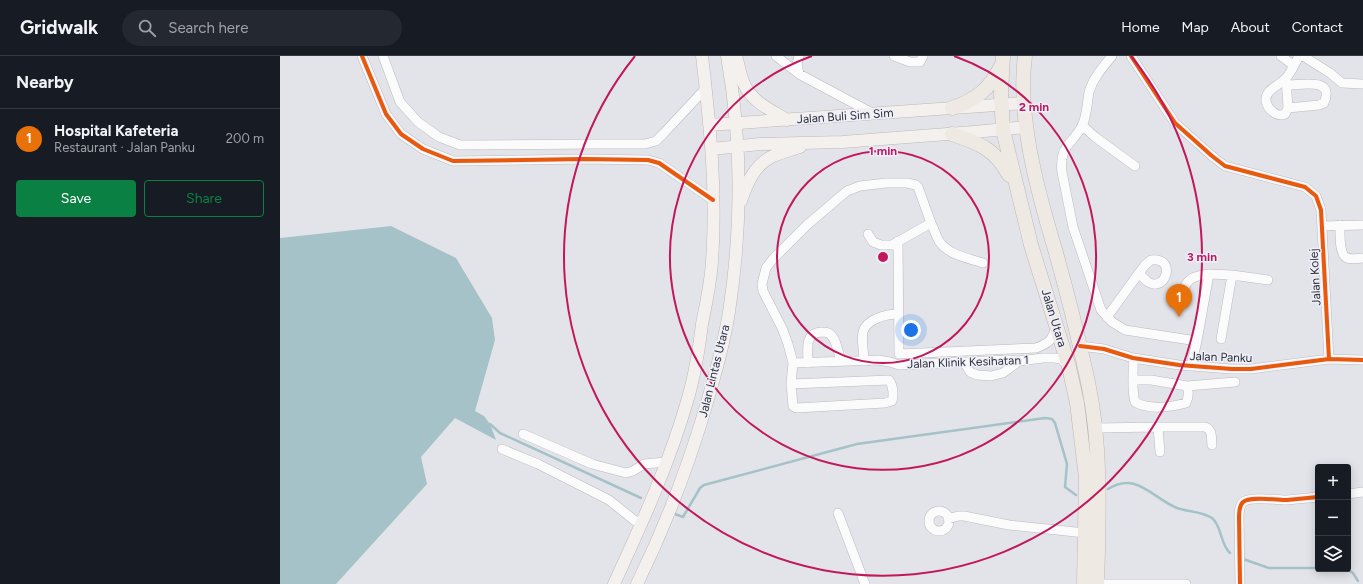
<!DOCTYPE html>
<meta charset="utf-8">
<style>
body{margin:0;font-family:Figtree,sans-serif;background:#242831;color:#f1f3f6}
.controls{position:absolute;right:12px;bottom:12px;display:grid;overflow:hidden;border-radius:4px;box-shadow:0 2px 10px #0003}
.controls button{width:36px;height:36px;display:grid;place-items:center;padding:0;border:0;border-bottom:1px solid #363941;background:#171b24;color:#f1f3f6;font:20px sans-serif}
.you{position:absolute;left:631px;top:274px;width:14px;height:14px;margin:-10px;border:3px solid #fff;border-radius:50%;background:#1a73e8;box-shadow:0 0 0 6px #1a73e833}
.badge{display:grid;place-items:center;width:26px;height:26px;border-radius:50%;background:#0b8043;color:#fff;font-size:13px;font-weight:700}
.pin{position:absolute;translate:-50% -33px;filter:drop-shadow(0 1px 2px #0008)}
.pin::after{content:'';position:absolute;top:21px;width:14px;height:12px;background:inherit;clip-path:polygon(0 0,100% 0,50% 100%)}
.list{margin:0;padding:0;list-style:none}
h2{display:flex;justify-content:space-between;align-items:center;height:52px;margin:0;padding:0 16px;font-size:17px}
h2 small{font-size:13px;font-weight:400;color:#9ea1a6}
.list li{display:grid;grid-template-columns:26px 1fr auto;gap:12px;align-items:center;box-sizing:border-box;height:60px;padding:0 16px;border-top:1px solid #363941}
.list b{display:block;font-size:15px;white-space:nowrap}
.list p{margin:0;font-size:13px;white-space:nowrap;color:#9ea1a6}
.list em{font-size:13px;font-style:normal;color:#9ea1a6}
.actions{display:flex;gap:8px;padding:12px 16px}
.actions a{flex:1;padding:9px 0;border:1px solid #0b8043;border-radius:4px;text-align:center;font-size:14px;color:#0b8043}
.actions .main{background:#0b8043;color:#fff}
.icon{flex:none;width:22px;height:22px;fill:none;stroke:currentColor;stroke-width:2;stroke-linecap:round;stroke-linejoin:round}
.map{position:relative;flex:none;width:1083px;height:528px;overflow:hidden}
header{display:flex;align-items:center;gap:24px;box-sizing:border-box;height:56px;padding:0 20px;background:#171b24;border-bottom:1px solid #363941}
header strong{font-size:19px}
nav{display:flex;gap:22px;margin-inline-start:auto;font-size:14px}
.search{width:280px;height:36px;background:#242831;display:flex;align-items:center;gap:10px;box-sizing:border-box;padding:0 14px;border-radius:22px;color:#9ea1a6;font-size:15px}
main{display:flex}
aside{flex:1;background:#171b24}
.map>svg:first-child{display:block}
.water{fill:#a5c2c8}
.lines{fill:none;stroke-linecap:round;stroke-linejoin:round}
.stream{stroke:#a5c2c8;stroke-width:2.5}
.minor-casing{stroke:#bababf;stroke-width:10}
.major-casing{stroke:#beb8b5;stroke-width:13}
.highway-casing{stroke:#beb8b5;stroke-width:15}
.minor{stroke:#fbfbfc;stroke-width:9}
.major{stroke:#f4f0ed;stroke-width:12}
.highway{stroke:#efe9e4;stroke-width:14}
.cycleway-casing{stroke:#eeeffa;stroke-width:6}
.cycleway{stroke:#e8590c;stroke-width:4}
.ring{fill:none;stroke:#c2185b;stroke-width:2}
.labels{text-anchor:middle;dominant-baseline:central;stroke-width:3;stroke-linejoin:round;paint-order:stroke}
.street-label{font-size:12px;fill:#2e2f33;stroke:#eeeffa}
.centre{fill:#c2185b;stroke:#eeeffa;stroke-width:2}
.ring-label{font-size:12px;text-anchor:middle;font-weight:bold;fill:#c2185b;stroke:#eeeffa;stroke-width:3;stroke-linejoin:round;paint-order:stroke}
</style>
<header>
<strong>Gridwalk</strong>
<div class="search"><svg class="icon" aria-label="search" viewBox="0 0 24 24"><circle cx="10" cy="10" r="6"/><path d="M15 15l6 6"/></svg>Search here</div>
<nav><a>Home</a><a>Map</a><a>About</a><a>Contact</a></nav>
</header>
<main>
<aside>
<h2>Nearby<small></small></h2>
<ul class="list">
<li><span class="badge" style="background:#e8710a">1</span><div><b>Hospital Kafeteria</b><p>Restaurant · Jalan Panku</p></div><em>200 m</em></li>
</ul>
<div class="actions"><a class="main">Save</a><a>Share</a></div>
</aside>
<div class="map">
<svg width="1083" height="528" viewBox="0 0 1083 528">
<rect width="100%" height="100%" fill="#e3e4ea"/>
<path class="water" d="M111,170l65,32 36,60 3,22 -20,71 9,5 6,8 6,16 -41,-22 -34,39 6,27 -91,100h-56v-346z"/>
<g class="lines">
<path class="stream" d="M210,368l10,9 141,65
M828,433c29,-18 44,9 69,19 11,4 25,3 35,10 10,8 8,26 18,35
M395,458l8,3 17,-29 4,-3 153,-41 188,-26 7,1 3,4 12,41 -2,23 11,8
M963,503l26,9h49
M1066,513l7,4 5,8"/>
<g class="minor-casing">
<path id="minor" d="M82,0l24,58 15,20 22,15 30,12 131,-2 64,1 11,3 54,37
M103,0l17,46 18,20 21,15 21,8 139,-1h46l11,-3 8,-8 42,-45
M496,0l23,18 73,39
M519,0l-2,8 2,10
M614,0l16,6h10l3,-6
M832,0c-9,11 -19,22 -23,36 -2,11 -2,24 -7,34 -10,19 -23,19 -20,46l11,55 28,83 11,12 13,8 72,11
M851,0l44,67 37,33 13,10 80,21 11,9 5,14 8,149
M1001,0l12,9
M1023,0l27,17 12,10 21,1
M1006,22l2,30 -3,6c-5,2 -8,1 -12,-2 -4,-3 -6,-6 -7,-11 -1,-12 13,-15 20,-23 5,-5 9,-15 13,-22
M1007,29c15,0 48,-8 37,18l-5,2 -31,3
M802,69l13,12 40,29
M651,167c3,6 5,13 8,18 9,14 29,17 44,22
M1060,169c0,8 -1,30 7,33 5,2 11,0 16,0
M1042,170l41,-1
M618,185l1,113 137,-6c13,-5 16,-7 20,-21
M871,204c26,-3 15,33 -3,22 -3,-2 -6,-6 -9,-9l6,-8z
M952,219l36,5
M904,233c4,-13 14,-13 25,-15
M827,261l32,-44
M800,290l24,3 29,9 46,7 53,4h19l78,-10 34,1
M853,302c1,15 -2,30 2,44 14,8 36,5 51,1 3,-6 3,-11 1,-17l-36,-6h-18
M584,305c0,-9 -3,-21 -1,-29 3,-13 24,-18 35,-18
M684,306l6,10 7,3 14,1 12,-3 16,-12
M513,307l85,-3 12,2 9,3 109,-5 11,1 24,-3h11l7,1 7,7
M528,307c0,-13 -4,-30 13,-31 3,0 7,0 9,2 7,6 8,19 11,27
M911,310l6,-25 12,-67 23,1 -11,64
M511,328l98,-4c4,5 5,15 3,21l-7,2 -89,5 -3,-2 -2,-22 2,-21 -5,-19 -6,-16 -19,-37 -1,-7 4,-16 7,-9 34,-34 34,-29 6,-5 13,-5 26,-3h21l9,2 2,2 13,36 -39,22h-11l-8,-3 -5,-8
M907,330l48,-4
M878,371h47c8,3 6,10 7,18
M816,372l62,-1 2,25
M243,378l69,30 34,9 7,-2 11,-7 22,-2
M222,393l36,15 71,36 25,20 7,4
M1068,438l15,-2
M649 465a10 10 0 1 1 20 0a10 10 0 1 1-20 0Z
M558,457l27,71
M668,463l10,-3h6l45,9 76,8
M817,528h89
M960,528l-1,-67c0,-5 1,-12 4,-15 7,-6 34,-2 44,-2 10,-1 21,-2 31,-3"/>
</g>
<g class="major-casing">
<path id="major" d="M456,0c3,9 4,19 8,28 8,18 27,26 43,36
M429,69l315,-22
M432,93l48,-5 82,-2 132,-10 52,-5
M461,145c6,-18 14,-37 32,-45 9,-4 19,-6 27,-9
M334,528c28,-61 56,-122 74,-186 7,-24 11,-49 14,-74 4,-21 9,-42 10,-63 5,-68 -2,-137 -10,-205
M357,528c28,-57 51,-117 69,-178 9,-31 18,-62 23,-94 13,-84 13,-172 -2,-256"/>
</g>
<g class="highway-casing">
<path id="highway" d="M723,0l-2,38 2,36 28,115 38,122 8,36 9,75 -2,106
M745,0c-8,60 12,133 29,190 13,45 24,90 34,136 14,66 11,134 9,202
M672,52c24,-8 38,-19 49,-42
M672,78c27,9 43,15 57,41"/>
</g>
<use href="#minor" class="minor"/>
<use href="#major" class="major"/>
<use href="#highway" class="highway"/>
<g class="cycleway-casing">
<path id="cycleway" d="M82,0l24,58 15,20 22,15 30,12 131,-2 64,1 11,3 54,37
M851,0l44,67 37,33 13,10 80,21 11,9 5,14 8,149
M800,290l24,3 29,9 46,7 53,4h19l78,-10 34,1
M960,528l-1,-67c0,-5 1,-12 4,-15 7,-6 34,-2 44,-2 10,-1 21,-2 31,-3"/>
</g>
<use href="#cycleway" class="cycleway"/>
</g>
<g class="ring">
<circle cx="603" cy="201" r="106"/>
<path d="M674 0A213 213 0 1 1 532 0"/>
<path d="M851 0A319 319 0 1 1 355 0"/>
</g>
<g class="labels">
<g class="street-label">
<text transform="translate(565 60) rotate(-4)">Jalan Buli Sim Sim</text>
<text transform="translate(1035 221) rotate(-93)">Jalan Kolej</text>
<text transform="translate(774 262) rotate(73)">Jalan Utara</text>
<text transform="translate(941 301) rotate(2)">Jalan Panku</text>
<text transform="translate(688 306) rotate(-2)">Jalan Klinik Kesihatan 1</text>
<text transform="translate(434 315) rotate(-76)">Jalan Lintas Utara</text>
</g>
</g>
<circle cx="603" cy="201" r="6" class="centre"/>
<g class="ring-label">
<text x="754" y="55">2 min</text>
<text x="603" y="99">1 min</text>
<text x="922" y="205">3 min</text>
</g>
</svg>
<div class="controls">
<button>+</button>
<button>−</button>
<button><svg class="icon" aria-label="layers" viewBox="0 0 24 24"><path d="M12 4l9 5-9 5-9-5zM3 14l9 5 9-5"/></svg></button>
</div>
<div class="you"></div>
<div class="pin badge" style="left:899px;top:261px;background:#e8710a">1</div>
</div>
</main>
